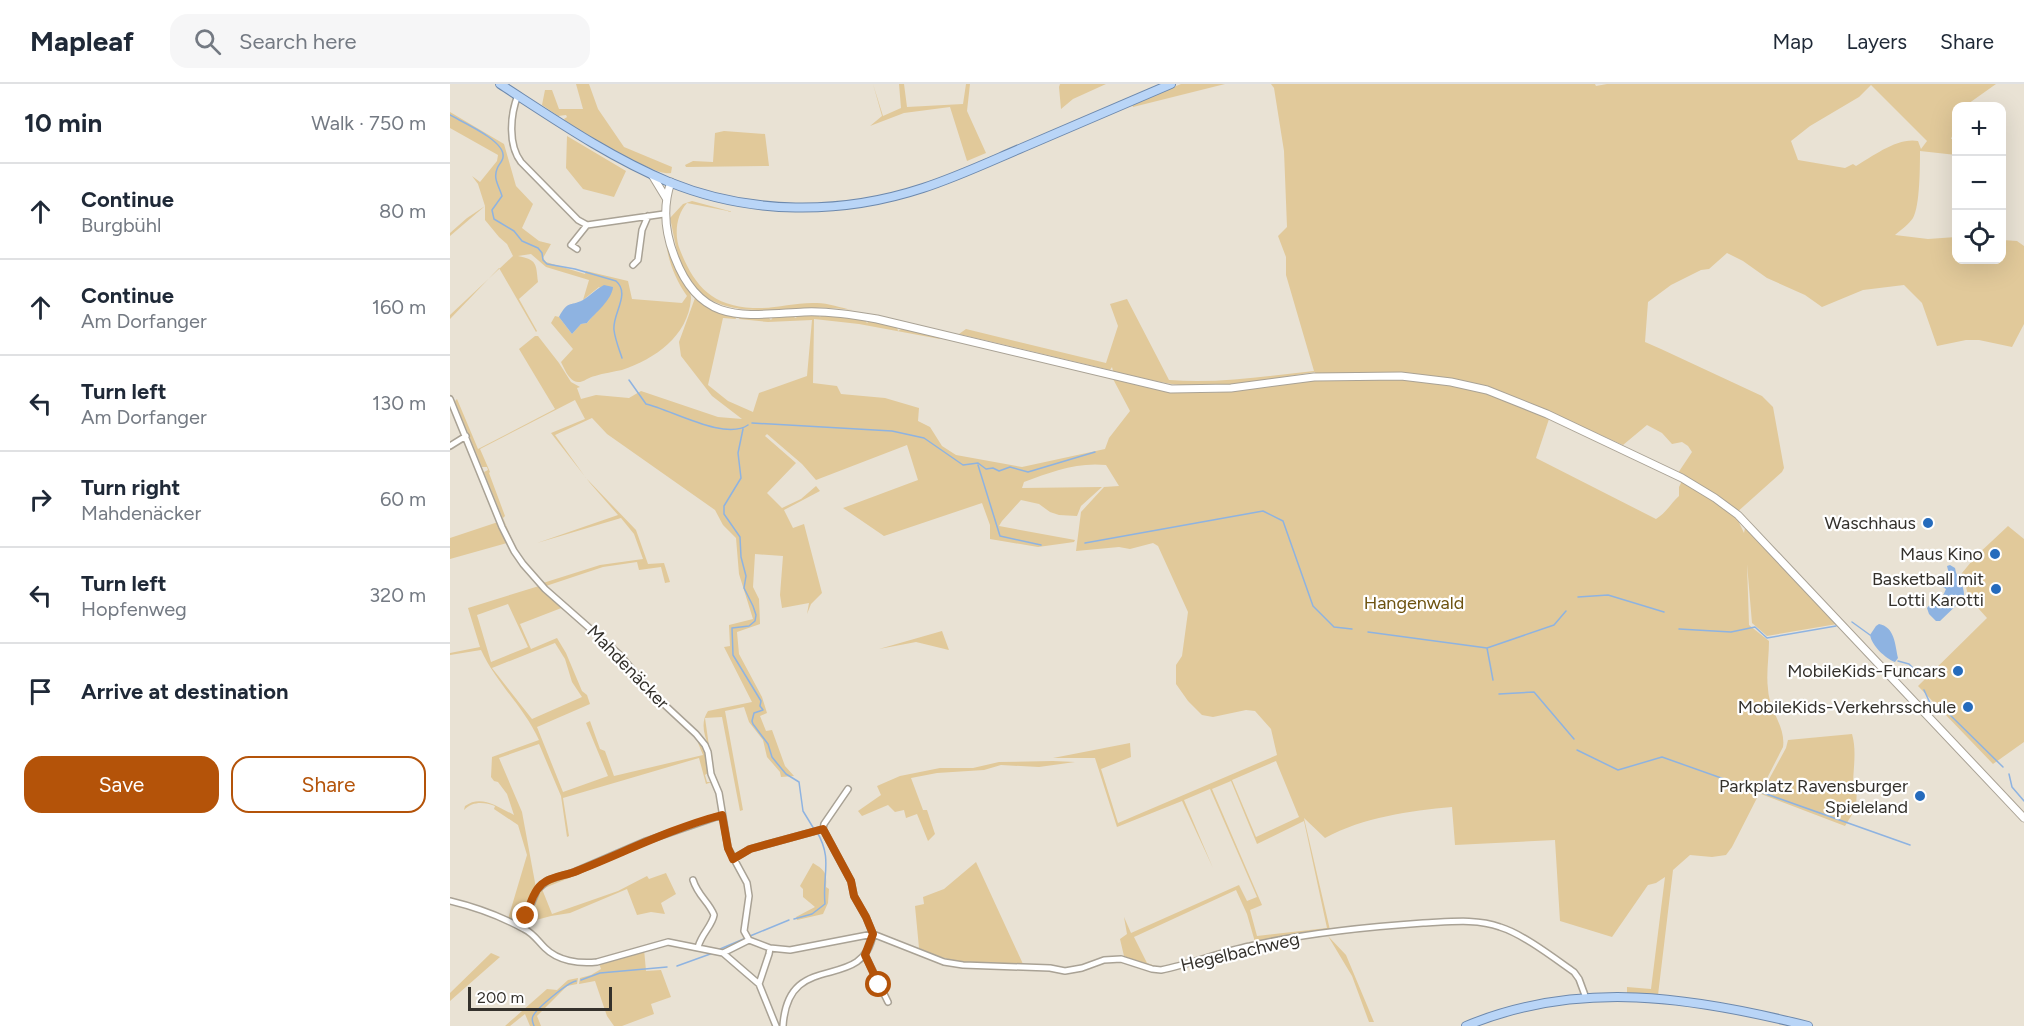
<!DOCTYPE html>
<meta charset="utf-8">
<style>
body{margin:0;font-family:Figtree,sans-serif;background:#f6f6f7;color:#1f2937}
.controls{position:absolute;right:18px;top:18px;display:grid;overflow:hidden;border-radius:12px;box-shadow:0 6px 24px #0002}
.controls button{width:54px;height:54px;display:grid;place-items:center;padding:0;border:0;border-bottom:2px solid #e0e1e3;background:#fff;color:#1f2937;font:30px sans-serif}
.scale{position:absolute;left:18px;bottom:15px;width:144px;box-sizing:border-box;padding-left:6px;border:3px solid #34312c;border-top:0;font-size:16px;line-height:21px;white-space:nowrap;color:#34312c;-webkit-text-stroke:4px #fff;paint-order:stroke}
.stop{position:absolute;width:18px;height:18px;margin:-14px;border:4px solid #b45309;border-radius:50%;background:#fff}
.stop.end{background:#b45309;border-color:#fff;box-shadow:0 2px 6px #0008}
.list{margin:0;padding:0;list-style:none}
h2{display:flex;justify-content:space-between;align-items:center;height:78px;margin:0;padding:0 24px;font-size:26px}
h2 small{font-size:20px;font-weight:400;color:#747a83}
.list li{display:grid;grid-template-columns:39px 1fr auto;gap:18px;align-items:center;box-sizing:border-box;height:96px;padding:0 24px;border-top:2px solid #e0e1e3}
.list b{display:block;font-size:22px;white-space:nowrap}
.list p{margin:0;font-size:20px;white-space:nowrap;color:#747a83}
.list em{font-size:20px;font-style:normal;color:#747a83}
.actions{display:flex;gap:12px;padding:18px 24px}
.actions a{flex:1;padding:14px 0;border:2px solid #b45309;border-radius:18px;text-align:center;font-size:21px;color:#b45309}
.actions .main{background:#b45309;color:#fff}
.icon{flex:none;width:33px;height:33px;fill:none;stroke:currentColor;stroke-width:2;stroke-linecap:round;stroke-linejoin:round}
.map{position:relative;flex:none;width:1574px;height:942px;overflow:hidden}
header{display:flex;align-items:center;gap:36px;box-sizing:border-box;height:84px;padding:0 30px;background:#fff;border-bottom:2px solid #e0e1e3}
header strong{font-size:28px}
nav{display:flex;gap:33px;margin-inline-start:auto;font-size:21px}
.search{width:420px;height:54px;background:#f6f6f7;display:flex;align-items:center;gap:15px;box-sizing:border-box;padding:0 21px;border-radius:18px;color:#747a83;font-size:22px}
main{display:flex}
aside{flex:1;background:#fff}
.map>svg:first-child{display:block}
.green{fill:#e1c99a;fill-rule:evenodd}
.water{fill:#8eb3e1}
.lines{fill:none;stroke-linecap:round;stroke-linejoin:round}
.stream{stroke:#8eb3e1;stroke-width:1.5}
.minor-casing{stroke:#a9a295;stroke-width:8}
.tertiary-casing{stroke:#a9a295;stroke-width:9}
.primary-casing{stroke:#6d89ad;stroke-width:10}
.minor{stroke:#fff;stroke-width:5}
.tertiary{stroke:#fff;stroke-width:7}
.primary{stroke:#b9d5f7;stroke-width:8}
.route{stroke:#b45309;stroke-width:8}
.poi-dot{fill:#256bbc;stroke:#fff;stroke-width:2}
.labels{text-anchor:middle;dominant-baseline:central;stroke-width:4.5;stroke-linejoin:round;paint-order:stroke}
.poi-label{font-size:18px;fill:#34312c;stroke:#fff;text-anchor:end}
.park-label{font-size:18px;fill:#6e5310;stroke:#fff}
.street-label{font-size:18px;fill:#34312c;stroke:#fff}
</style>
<header>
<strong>Mapleaf</strong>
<div class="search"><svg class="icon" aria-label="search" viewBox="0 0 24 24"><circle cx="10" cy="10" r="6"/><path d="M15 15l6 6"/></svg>Search here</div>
<nav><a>Map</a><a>Layers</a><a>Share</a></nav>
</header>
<main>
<aside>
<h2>10 min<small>Walk · 750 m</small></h2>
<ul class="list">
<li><svg class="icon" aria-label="ahead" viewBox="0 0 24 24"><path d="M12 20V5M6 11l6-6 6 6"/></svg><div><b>Continue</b><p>Burgbühl</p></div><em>80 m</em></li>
<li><svg class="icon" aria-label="ahead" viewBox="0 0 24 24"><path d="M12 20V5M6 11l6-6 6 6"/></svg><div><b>Continue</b><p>Am Dorfanger</p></div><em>160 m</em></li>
<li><svg class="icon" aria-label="left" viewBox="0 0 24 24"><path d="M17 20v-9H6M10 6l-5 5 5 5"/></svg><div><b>Turn left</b><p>Am Dorfanger</p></div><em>130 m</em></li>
<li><svg class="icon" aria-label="right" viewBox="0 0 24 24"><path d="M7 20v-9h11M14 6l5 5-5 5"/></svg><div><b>Turn right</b><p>Mahdenäcker</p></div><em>60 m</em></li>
<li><svg class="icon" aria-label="left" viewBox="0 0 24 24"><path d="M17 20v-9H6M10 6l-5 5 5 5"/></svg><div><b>Turn left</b><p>Hopfenweg</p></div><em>320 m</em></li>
<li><svg class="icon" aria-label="arrive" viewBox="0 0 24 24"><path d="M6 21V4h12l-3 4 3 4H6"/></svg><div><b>Arrive at destination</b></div></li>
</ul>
<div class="actions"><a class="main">Save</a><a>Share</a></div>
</aside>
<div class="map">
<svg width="1574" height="942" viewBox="0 0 1574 942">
<rect width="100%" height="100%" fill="#e9e2d4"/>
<path class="green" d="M126,0h13l9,25 26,38 48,20 -1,6c-17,4 -87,-41 -106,-52l-1,-2 3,-2 -1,-2 -8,1 -16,-11 3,-15h7l7,19h24z
M423,0l10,32 18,-8 -2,-24h5l3,23 56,-3 3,-20h4l-3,27 19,42 -19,8 -17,-54 -46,6 -34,13 12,-10z
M610,0h46l-33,15 -12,10 -2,-22z
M731,0h44l-92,23 -1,-3z
M821,0h324l1,2 11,-2h389l-31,22h-9v20l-5,13h5v16l-36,-4c0,15 0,55 -7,67 -4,6 -12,12 -18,17l33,4 28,-2v23h46v-20l15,1 7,5v78l-12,23 -33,-7h-13l-29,6 -15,-43 -18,-18 -41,5 -41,17 -17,-12 -38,-17 -24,-17 -16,-8 -18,16 -8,1 -30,15 -23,17 -3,40 16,7 101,47 11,11 11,61 -2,4 -47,42 9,19 1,-5 92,96 -70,12 -15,-13 -5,-59 2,61 20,16c0,16 -3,33 -1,48 1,21 18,38 15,58l-51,100 -6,8 -14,2 -22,-2 -17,15 -15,125 -31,-1v-7l24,2 14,-112 -9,6 -8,2 -36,52 -52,-16 -5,-81 -100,5 -3,-38c-43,4 -88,10 -127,31l-21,-20 26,112 -75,12 -8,-28 -11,-24 -102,47 13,26 14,5 -10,-1 -27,-11 -4,-17 7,-5 -3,-17 7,16 108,-48 8,16 10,-4 -47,-108 -26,11 29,68 -31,-67 -65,26 -22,-69h-42l77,-15 1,14 -30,12 17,54 159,-68 -6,-26 -16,-18 -9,-1 -33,7 -11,-2 -14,-14 -12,-17v-19l6,-9 6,-44 -30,-66 -5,-3 -23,6 -11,-2 -43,4 5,-39 23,-25 15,-1 -13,-21c-30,-3 -55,7 -82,17l-2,6 80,-1 -21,19 -4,10 -18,-1 -9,-3 -11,-8 -18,-4 -19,21 -3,5 76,14 -1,2 -36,5 -48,-8v-14l-8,-22 -98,33 -41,-28 75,-28 -11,-35 -91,35 -14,-16 -35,-30 -2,2 31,27 -29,30 15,15 19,-9 15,-13 4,5 -36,19 9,18 11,-4 18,69 -11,11 -4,10 2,-11 -27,5 -2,-13 3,-39 -28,-2 -2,33 6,12 1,25 -23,8 2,22 23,43 5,16 -7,3 6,15 6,-1 13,36 9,10 -13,1 -1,-5 -13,-15 -4,-17 -14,-18 -5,-15 -19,4 18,99 -3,1 -18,-94 -17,1 4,28c-6,-12 -8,-25 -1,-35l44,-9 -28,-55 6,-1 -1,-21 24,-6 -14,-45 -3,-36 -13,-13 -8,-15 -108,-76 -15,-16 -37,17 31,43 50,52 12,34 16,-1 6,19 -5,1 -4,-16 -22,3 -2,-8 -34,5 -57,19 -3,-3 57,-18 43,-6 -9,-25 -13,-16 -84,25 81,-28 -28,-32 -39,-50 34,-14 -10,-19 -95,49 10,23 -1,1 16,43 -2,2 13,31 -2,-3 -30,-74 4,-2 -1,-3h-5l-27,-66 2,-2 21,50 77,-40 -36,-60 16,-13h3l21,27 12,19 9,5 -3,1 4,11 15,-4 33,3 12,-7 77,26 24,2 -30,-23 -31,-40 -2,-14 16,-44 40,18 1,3 -13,-1 -15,67 20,16 25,11 6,-19 48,-17 5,-56 -44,2 -29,-3 1,-2h28l3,3c4,-6 20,-5 25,-2l1,-2 20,-2 3,3 2,-3 17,1 1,3 3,-2 21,3 3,4 3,-3 27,7 1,4 5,-3 36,9 1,2 -81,-15 -45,-5 -1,64 24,3 4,8 44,4 34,10 -1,13 12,6 12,19 14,9 66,12 83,-18 4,-11 21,-27 -18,-34c28,6 57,15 86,16 40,0 80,-9 119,-14l-2,-7c-41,6 -84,16 -125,14 -26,-2 -52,-9 -77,-15l-1,-4 -2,3 -151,-36 7,-5 140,34 12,-37 -8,-22 17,-5 42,81c49,4 96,-4 145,-9l-28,-96v-18l-8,-21 9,-9 -3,-76 -10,-63zM1421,1l56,56 -6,8 -3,-8c-20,-4 -45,15 -62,25l-3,-2 -8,4 -47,-8 -7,-19 19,-15 49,-29zM1101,329l72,32 24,-20 15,8 10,11 10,-2 6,4 4,6 -14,21 6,4 -5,10v9c-8,7 -13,17 -23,23l-120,-61zM826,677l23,56 -43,20 -24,-57zM781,697l26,63 47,-23 23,107 -70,8 -7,-26 12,-5 -50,-116z
M0,28l54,32 12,42 17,18 -11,24 17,13 12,3 -8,14 3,4 39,12 1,-3 42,10 4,18 50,4 5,-7c-14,-20 -21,-41 -22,-65 3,13 5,28 11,40 5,8 16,18 15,28 -3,37 -36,60 -69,71 -9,2 -18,3 -27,6 -7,1 -14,9 -21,5 -6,-3 -10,-13 -13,-19l12,-13 -22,-26 4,-7 4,1 13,17 9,-10 6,-1 22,-26 -10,-10 -16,13 6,-20 -43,-13 -15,-13 -13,2c19,4 18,7 20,26l-19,17 18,32 -1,1 -37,-64 -49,51v-4l63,-59 -6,-12 -8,-7 -14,-17v-14l-35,30v-3l17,-15 18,-12 -7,-22 -6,-8 8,6 17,-21 1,-6 -48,-27z
M274,47l41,3 4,32 -83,1 -1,-2 8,-4 20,1 2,-29z
M117,52l59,35 -12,26 -31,-8 -17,-21z
M242,117l41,11 -46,-9c-11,12 -13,32 -7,47 14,35 31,56 73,58 21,1 42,-6 64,-5 11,0 24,5 36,7 -13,-1 -25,-3 -37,-2 -46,1 -108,14 -132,-37 -8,-17 -10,-36 -14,-53l13,-14z
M48,438l9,21 -57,16v-21z
M1558,442l16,13v203l-31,22 -75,-78 69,-68 -18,-20 -7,-25 14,-17z
M89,502l25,21 -44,17 11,25 26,-11 9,15 16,38 5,4 3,9 -53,23 26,65 45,-16 -22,-53 4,-2 10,28 5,2 9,25 89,-21 -7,-17 -8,-7h4c12,15 14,23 16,42l-3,2 2,7h5l-6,2 -7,-26 -136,40 6,38 -2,1 -6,-41 -22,-52 -40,14 23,54 14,76 -16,35 -12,-4 19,-64 -9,-30 -24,-16 1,-3c-11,-4 -22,-5 -31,4l1,-4c16,-12 33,1 49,9l-7,-21 -9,-12 -4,-1 -3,-4 1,-20 47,-17c-15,-33 -43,-57 -58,-90l-31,5v-2l30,-6 -12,-39zM58,520l20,43 -37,15 -14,-47zM105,559l10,16 7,23 10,15 -50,22 -40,-51z
M492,547l7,19 -33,-8 -37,7z
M1402,650c5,17 1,35 1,53l4,1 -1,20 -11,18 -84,-32 25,-46 2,-8z
M603,677l22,1 -36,5 -38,-2 -17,5 -47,3 -26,5 12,32h4l8,24 -7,7 -11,-27 -11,4 -2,-8 -9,2 -7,-7 -26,11 -4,-5 23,-16 -4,-9 23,-10 40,-8h33l26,-6z
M183,764l-32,17 -59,24 10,25 66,-23 29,-15 2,3 17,-6 10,21 -15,9 4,11 -14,-2 -14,3 -10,-26 -57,24 -19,3 -26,7 13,-32 10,-10z
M526,778l47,102c-41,0 -67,2 -104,-16l-4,-42 9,-2 -1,-7 21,-8z
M363,779c12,7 14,10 13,24l3,2 -1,14 -5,11 -26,6 -1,-3 19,-10 -12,-10v-8l-3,-3z
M878,852l18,19 28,67h-5l-17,-46z
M194,865l2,22 15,-1 10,27 -20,7 3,10 -32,12h-8l-7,-10 -12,-35 -16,3 1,-6 11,-3 10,-6 -2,-6z
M41,869l9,4 -50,44v-8z
M128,894l-1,6 -10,2 -30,30 4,10h-11l-5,-12 -15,12h-5l42,-37 10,1 11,-10z"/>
<path class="water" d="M154,201l9,2c-1,13 -18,26 -26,36l-6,1 -9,10 -13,-17c9,-17 10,-10 24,-17 7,-4 13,-11 21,-15z
M1500,481l5,3c2,13 10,15 9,30l-24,23h-4l-7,-7 -2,-6 11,-13 4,3 4,-9 -5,-3 8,-12 -2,-8z
M1429,540c16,3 16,21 19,34l-3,4c-10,-4 -23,-16 -25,-27l6,-9z"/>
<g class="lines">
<path class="stream" d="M0,31c12,7 56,26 53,42 0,4 -5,8 -6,12 -4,10 2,17 5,27l-10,14 2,9 20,12 8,10 16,7 4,5 1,7 4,4 28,5 41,12c15,13 -4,33 -2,49 1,9 5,19 8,28
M179,296l17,24c26,6 79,37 102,21
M302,339l140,8 32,7 39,27 15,-2 8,6 7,-1 6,3 11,-4 18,5 67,-20
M293,345l-5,24 3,25 -17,28v8l16,23 1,20 5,19 -2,12 9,18 3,9 -1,6 -6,5 -17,2 1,27 28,46 -1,5 3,4 -9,3 -2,8 1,3 15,20 4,13 4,5 10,12 13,8 4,29 11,18
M528,381l22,71 41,9
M635,459l178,-32 20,10 30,85 21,21 18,2
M1128,513l30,-2 56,17
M1402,538l18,13
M1229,545l52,3 24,-5 12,11 69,-12
M918,548l119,16 6,32
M1037,564l67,-23 12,-14
M1448,577l11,3 10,10
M1474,606l6,13 9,8h7l57,56
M1049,610l35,-2 40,47
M1127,666l41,20 44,-13 248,88
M1559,690l3,13 12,14
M344,835l18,-5 13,-10c-3,-29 8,-45 -8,-72
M300,852l39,-16
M270,865l26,-11
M227,882l36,-13
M131,896l19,-7 67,-6
M84,942c-1,-4 -3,-6 -1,-10 4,-8 34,-33 43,-35"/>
<g class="minor-casing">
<path id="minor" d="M68,11c-8,20 -10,50 3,67l57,58 9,5 77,-11
M127,165l-6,-4 16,-20
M183,181l5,-5 4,-30 6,-14
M0,315l52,128 12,24 9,13 22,25 75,66 34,40 42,39 9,11 3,7 3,22 8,19 9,55 19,35 2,13 -5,35 5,9 21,8 20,2 83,-16 -7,-17 -12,-21 -3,-15 -28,-52
M0,362l16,-10
M373,745l1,-5 24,-35
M283,775l17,-10 73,-20
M243,796c5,16 16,22 21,35 -2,11 -12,18 -16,32
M0,817c25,6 52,16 74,28 9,4 14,12 21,19 13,13 34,16 52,14l71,-20 55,11 36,31 17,42
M72,843l15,-37 11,-10 26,-8 72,-31 76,-26
M273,869l26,-13
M415,871l23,47
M309,900l10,-30 1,-6
M333,942c5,-79 79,-31 90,-92l71,28 19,3 87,3 15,3 17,-3 22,-8 17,-1 31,10 9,1c30,-6 59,-18 89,-24 56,-13 115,-19 173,-23 25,-1 53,-5 77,4 23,7 54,31 74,45l5,7 7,19"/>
</g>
<g class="tertiary-casing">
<path id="tertiary" d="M202,91l14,23
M221,98c-9,26 -6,51 4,76 26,68 70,57 129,54 25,-1 49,3 73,7l294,70 60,-1 83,-11 87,-1 50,6 36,8 60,24 135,64 33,20 23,17 286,303"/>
</g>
<g class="primary-casing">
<path id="primary" d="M50,0c54,35 109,73 169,98 81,33 172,33 254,6 34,-11 68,-27 101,-41 49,-21 98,-42 147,-63
M1016,942c113,-47 227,-29 342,0"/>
</g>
<use href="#minor" class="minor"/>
<use href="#tertiary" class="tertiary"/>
<use href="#primary" class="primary"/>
</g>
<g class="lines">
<path class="route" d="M76,832c4,-11 7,-24 16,-32 10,-8 23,-8 35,-13 48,-19 95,-43 145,-56l6,33 5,11 17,-10 73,-20 28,52 3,15 12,21 7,17 -8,21 14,30"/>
</g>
<g class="poi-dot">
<circle cx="1478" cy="439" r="6"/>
<circle cx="1545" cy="470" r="6"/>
<circle cx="1546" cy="505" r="6"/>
<circle cx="1508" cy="587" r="6"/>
<circle cx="1518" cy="623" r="6"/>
<circle cx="1470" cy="712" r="6"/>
</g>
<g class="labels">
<g class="poi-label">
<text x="1466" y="439">Waschhaus</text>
<text x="1533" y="470">Maus Kino</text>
<text x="1534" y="495">Basketball mit<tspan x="1534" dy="21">Lotti Karotti</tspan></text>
<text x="1496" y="587">MobileKids-Funcars</text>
<text x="1506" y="623">MobileKids-Verkehrsschule</text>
<text x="1458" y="702">Parkplatz Ravensburger<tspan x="1458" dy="21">Spieleland</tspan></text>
</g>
<g class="park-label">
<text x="964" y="519">Hangenwald</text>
</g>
<g class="street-label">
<text transform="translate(178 583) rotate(46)">Mahdenäcker</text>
<text transform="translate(790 868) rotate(-13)">Hegelbachweg</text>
</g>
</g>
</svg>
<div class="controls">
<button>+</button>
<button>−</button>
<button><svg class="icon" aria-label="locate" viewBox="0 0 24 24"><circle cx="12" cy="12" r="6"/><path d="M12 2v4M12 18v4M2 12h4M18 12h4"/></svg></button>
</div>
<div class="scale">200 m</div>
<div class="stop" style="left:429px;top:901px"></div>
<div class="stop end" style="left:76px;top:832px"></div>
</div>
</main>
